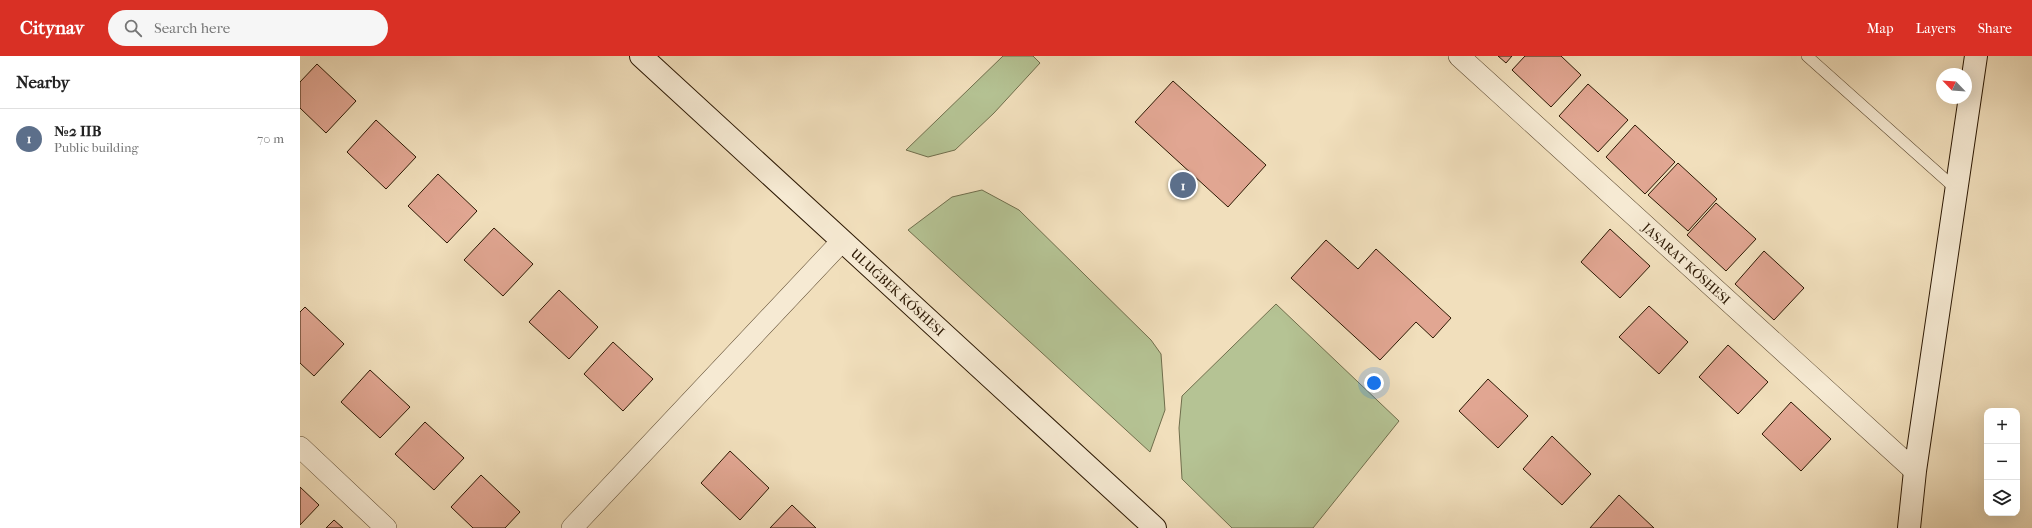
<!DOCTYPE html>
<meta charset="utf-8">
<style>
body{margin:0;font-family:"IM FELL French Canon",serif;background:#f6f6f6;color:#222}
.controls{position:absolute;right:12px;bottom:12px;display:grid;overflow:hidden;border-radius:8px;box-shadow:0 4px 16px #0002}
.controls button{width:36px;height:36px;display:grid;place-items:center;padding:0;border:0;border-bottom:1px solid #e0e0e0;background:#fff;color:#222;font:20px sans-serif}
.compass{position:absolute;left:1636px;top:12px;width:36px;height:36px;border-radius:50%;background:#fff;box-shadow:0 4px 16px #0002;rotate:295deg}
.you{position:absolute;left:1074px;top:327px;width:14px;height:14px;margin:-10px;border:3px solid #fff;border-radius:50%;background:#1a73e8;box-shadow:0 0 0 6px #1a73e833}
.badge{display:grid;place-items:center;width:26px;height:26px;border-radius:50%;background:#d93025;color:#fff;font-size:13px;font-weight:700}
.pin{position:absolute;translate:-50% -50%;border:2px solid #fff;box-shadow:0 1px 4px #0006}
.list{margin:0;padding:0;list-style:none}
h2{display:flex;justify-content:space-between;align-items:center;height:52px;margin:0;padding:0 16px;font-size:17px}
h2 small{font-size:13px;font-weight:400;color:#767676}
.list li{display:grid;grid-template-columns:26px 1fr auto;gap:12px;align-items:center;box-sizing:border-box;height:60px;padding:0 16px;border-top:1px solid #e0e0e0}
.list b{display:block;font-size:15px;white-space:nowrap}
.list p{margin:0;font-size:13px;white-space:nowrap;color:#767676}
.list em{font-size:13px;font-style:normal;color:#767676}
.icon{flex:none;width:22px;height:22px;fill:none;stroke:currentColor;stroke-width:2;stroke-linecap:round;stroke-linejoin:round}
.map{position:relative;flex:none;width:1732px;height:472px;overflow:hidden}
header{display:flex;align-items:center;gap:24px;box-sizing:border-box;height:56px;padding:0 20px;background:#d93025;color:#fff}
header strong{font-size:19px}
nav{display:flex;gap:22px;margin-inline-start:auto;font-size:14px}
.search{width:280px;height:36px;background:#f6f6f6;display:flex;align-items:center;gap:10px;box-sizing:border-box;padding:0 14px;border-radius:22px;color:#767676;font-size:15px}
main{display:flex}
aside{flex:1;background:#fff}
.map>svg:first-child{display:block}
.green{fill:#b5c394;stroke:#706e4c}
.building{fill:#e1a692;stroke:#2c1803}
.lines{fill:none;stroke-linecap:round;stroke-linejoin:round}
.lane-casing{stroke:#5d4a31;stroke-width:12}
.street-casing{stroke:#5d4a31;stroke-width:22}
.secondary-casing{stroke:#2c1803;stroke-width:24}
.lane{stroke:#f6ead3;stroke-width:11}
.street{stroke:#f6ead3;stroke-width:21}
.secondary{stroke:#f6ead3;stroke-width:22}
.labels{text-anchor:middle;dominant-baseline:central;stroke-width:3;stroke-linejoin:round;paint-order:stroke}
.street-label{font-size:13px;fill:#2c1803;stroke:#f6ead3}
</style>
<header>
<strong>Citynav</strong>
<div class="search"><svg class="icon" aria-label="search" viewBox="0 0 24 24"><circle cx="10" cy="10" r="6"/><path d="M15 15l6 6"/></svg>Search here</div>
<nav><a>Map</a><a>Layers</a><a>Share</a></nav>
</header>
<main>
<aside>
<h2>Nearby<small></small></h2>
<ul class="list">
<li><span class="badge" style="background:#5c6f8a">1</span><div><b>№2 IIB</b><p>Public building</p></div><em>70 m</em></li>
</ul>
</aside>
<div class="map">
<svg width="1732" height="472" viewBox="0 0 1732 472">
<rect width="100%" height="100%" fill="#f1dfbc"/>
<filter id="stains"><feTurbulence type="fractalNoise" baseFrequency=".005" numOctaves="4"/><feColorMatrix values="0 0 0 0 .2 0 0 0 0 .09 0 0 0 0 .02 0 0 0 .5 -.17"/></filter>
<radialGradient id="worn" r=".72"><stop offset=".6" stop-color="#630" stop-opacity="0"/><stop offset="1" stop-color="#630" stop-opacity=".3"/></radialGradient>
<path class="green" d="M703,0h30l7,7 -46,50 -39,37 -27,7 -22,-7z
M682,134l37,20 132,130 10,14 4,56 -15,42 -242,-222 44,-33z
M976,248l123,117 -86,107h-81l-50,-49 -3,-51 3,-32z"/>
<path class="building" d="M1198,0h14l-6,7z
M1225,0h36l20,19 -30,32 -39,-37z
M17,8l39,37 -30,32 -26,-25v-26z
M873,25l93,84 -38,42 -93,-85z
M1288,28l40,36 -30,32 -39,-36z
M76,64l40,37 -30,32 -39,-37z
M1335,69l40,37 -30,32 -39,-37z
M1378,107l39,36 -29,32 -40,-36z
M138,118l39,37 -30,32 -39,-37z
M1416,147l40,36 -30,32 -39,-36z
M194,172l39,36 -30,32 -39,-36z
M1310,173l40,37 -30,32 -39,-36z
M1026,184l32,29 18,-20 75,69 -18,20 -17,-16 -36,38 -89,-82z
M1464,195l40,37 -30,32 -39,-36z
M259,234l39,37 -29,32 -40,-37z
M1349,250l39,36 -29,32 -40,-37z
M5,251l39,37 -30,32 -14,-13v-51z
M313,286l40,37 -30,32 -39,-37z
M1428,289l40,37 -30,32 -39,-37z
M70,314l40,37 -30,31 -39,-36z
M1188,323l40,37 -30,32 -39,-37z
M1491,346l40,37 -30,32 -39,-37z
M125,366l39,36 -30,32 -39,-36z
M1252,380l39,38 -29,31 -39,-36z
M430,395l39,37 -29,32 -39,-37z
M181,419l39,37 -15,16h-32l-22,-21z
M0,431l19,18 -19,20z
M1319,439l35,33h-64z
M492,449l24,23h-46z
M34,464l9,8h-17z"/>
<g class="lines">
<g class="lane-casing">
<path id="lane" d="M1507,0l149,133"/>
</g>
<g class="street-casing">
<g id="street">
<path id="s1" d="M1159,0l456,415"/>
<path d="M0,391l86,81"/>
<path d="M272,472l270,-287"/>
</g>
</g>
<g class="secondary-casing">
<g id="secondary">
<path id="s2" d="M341,0l514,472"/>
<path d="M1609,472l6,-57 61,-415"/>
</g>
</g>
<use href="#lane" class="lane"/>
<use href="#street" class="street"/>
<use href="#secondary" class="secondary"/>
</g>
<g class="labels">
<g class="street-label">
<text stroke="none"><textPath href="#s1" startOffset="308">JASARAT KÓSHESI</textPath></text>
<text stroke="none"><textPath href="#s2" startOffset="349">ULUǴBEK KÓSHESI</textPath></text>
</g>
</g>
<rect width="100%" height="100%" filter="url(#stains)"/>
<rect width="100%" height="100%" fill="url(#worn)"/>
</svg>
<div class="controls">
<button>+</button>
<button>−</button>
<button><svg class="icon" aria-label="layers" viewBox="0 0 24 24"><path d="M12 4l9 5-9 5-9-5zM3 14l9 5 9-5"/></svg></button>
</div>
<svg class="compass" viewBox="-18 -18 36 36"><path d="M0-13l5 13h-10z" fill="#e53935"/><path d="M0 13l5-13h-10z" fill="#767676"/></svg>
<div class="you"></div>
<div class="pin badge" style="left:883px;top:129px;background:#5c6f8a">1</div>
</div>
</main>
